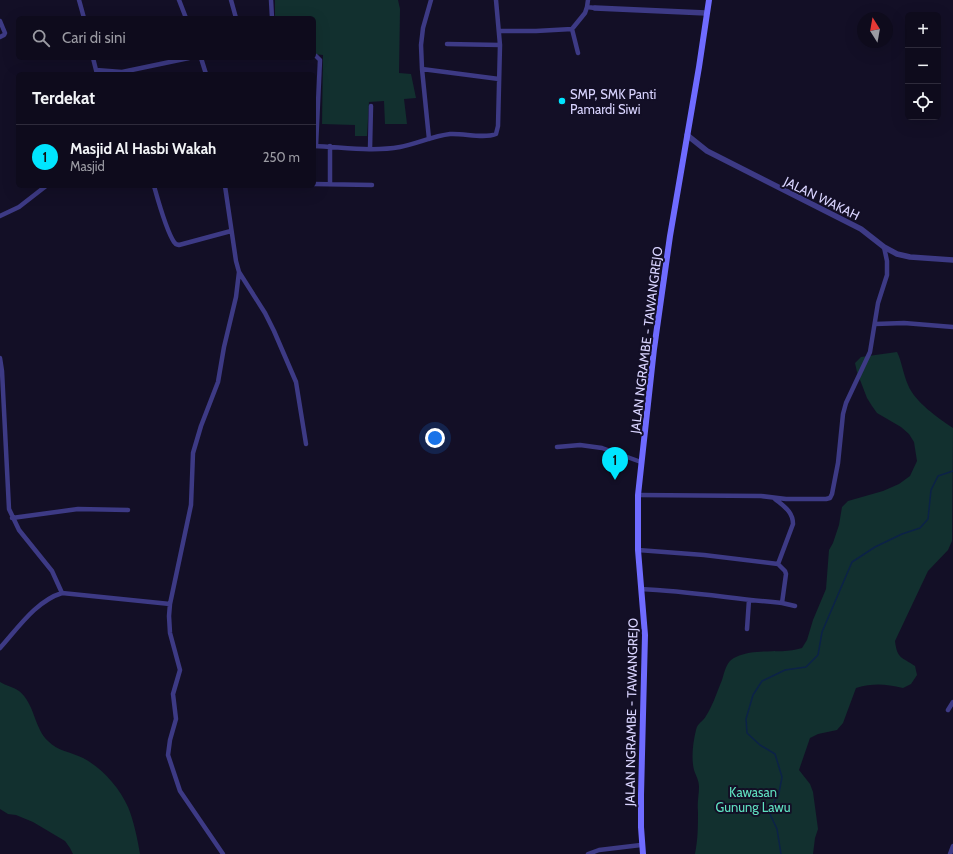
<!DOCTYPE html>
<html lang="id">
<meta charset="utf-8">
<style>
body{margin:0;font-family:Cabin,sans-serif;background:#171425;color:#f1f3f6}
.controls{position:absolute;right:12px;top:12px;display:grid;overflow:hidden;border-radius:6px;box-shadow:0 4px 16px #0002}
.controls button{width:36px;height:36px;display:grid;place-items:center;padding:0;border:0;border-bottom:1px solid #2e2b3b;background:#0e0b1c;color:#f1f3f6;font:20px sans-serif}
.compass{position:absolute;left:857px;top:12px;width:36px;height:36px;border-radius:50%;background:#0e0b1c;box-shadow:0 4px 16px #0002;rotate:349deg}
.you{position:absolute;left:435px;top:438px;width:14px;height:14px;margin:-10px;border:3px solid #fff;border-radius:50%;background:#1a73e8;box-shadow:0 0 0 6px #1a73e833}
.badge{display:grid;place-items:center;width:26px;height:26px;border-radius:50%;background:#00e5ff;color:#111;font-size:13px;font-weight:700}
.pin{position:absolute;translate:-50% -33px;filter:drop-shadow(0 1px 2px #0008)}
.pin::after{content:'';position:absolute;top:21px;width:14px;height:12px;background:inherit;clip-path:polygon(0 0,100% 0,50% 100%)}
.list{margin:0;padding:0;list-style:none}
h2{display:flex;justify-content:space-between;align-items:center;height:52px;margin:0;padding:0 16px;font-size:17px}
h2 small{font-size:13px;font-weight:400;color:#9b9ba3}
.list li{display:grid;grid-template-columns:26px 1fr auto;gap:12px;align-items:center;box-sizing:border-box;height:64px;padding:0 16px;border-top:1px solid #2e2b3b}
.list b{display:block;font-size:15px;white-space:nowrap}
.list p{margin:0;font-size:13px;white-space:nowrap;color:#9b9ba3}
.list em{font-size:13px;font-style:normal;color:#9b9ba3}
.icon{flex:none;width:22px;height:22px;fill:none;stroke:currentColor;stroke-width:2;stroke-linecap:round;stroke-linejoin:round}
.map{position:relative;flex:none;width:953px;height:854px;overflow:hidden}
.search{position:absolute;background:#0e0b1c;box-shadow:0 4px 16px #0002;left:16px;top:16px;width:300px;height:44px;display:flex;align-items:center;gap:10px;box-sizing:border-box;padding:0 14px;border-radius:6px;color:#9b9ba3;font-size:15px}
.panel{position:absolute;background:#0e0b1c;box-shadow:0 4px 16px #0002;left:16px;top:72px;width:300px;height:116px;border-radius:6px}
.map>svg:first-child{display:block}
.green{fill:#12302f}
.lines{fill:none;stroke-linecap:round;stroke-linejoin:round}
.stream{stroke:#0c2248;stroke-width:1.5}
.minor{stroke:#3d3a85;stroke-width:4.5}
.tertiary{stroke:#3d3a85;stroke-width:5.5}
.secondary{stroke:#6f6bff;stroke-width:6}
.poi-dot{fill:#00e5ff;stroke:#130f26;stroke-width:1.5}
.labels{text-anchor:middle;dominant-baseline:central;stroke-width:4;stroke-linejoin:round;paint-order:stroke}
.poi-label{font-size:13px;fill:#d9d4ff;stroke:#130f26;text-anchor:start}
.street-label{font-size:13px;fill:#d9d4ff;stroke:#130f26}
.park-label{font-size:13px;fill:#5fe0c0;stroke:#130f26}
</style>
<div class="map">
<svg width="953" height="854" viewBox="0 0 953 854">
<rect width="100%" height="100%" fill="#130f26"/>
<path class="green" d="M275,0h123l2,9 -1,64 12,1 5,24 -12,1 3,25h-22l-1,-23 -15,1 -2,34h-12v-11l-33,-1 1,-69 -9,-1v-36h-39z
M897,352c5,10 6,22 11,33 7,17 30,33 45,43l-1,113 -4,9 -20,21 -33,70c2,18 7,16 20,25l2,9 -6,9 -8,4c-18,-4 -29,-5 -47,0l-13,35 -6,7 -19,4 -8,4 -11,32 11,14 3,8 5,37 -3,9 -2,16h-118c3,-15 3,-28 3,-43 -1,-8 1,-16 1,-24 0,-7 -3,-11 -5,-17 -3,-12 -1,-28 2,-40 2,-8 7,-8 10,-14 6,-9 10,-21 14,-31 5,-10 4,-23 16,-28 21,-10 45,-2 66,-9l5,-8 6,-20 13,-31 3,-39 4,-7 6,-18 3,-18 6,-6 35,-10 16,-7 11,-8 7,-15 -3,-19 -5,-8 -8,-7 -24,-14 -5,-7 -5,-8 -10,-26 -2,-9 6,-6z
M0,682c6,4 14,5 19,9 16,13 15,37 29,50 9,10 23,11 35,17 19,10 36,29 45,49 5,11 10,34 12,47h-67l-3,-6 -5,-7 -32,-19 -17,-7 -8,-1 -8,-5z"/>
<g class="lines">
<path class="stream" d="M781,854l-4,-25 -8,-17 10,-19 3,-16 -7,-23 -15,-9 -13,-12 -1,-14 7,-24 9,-14 23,-11 21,-3 12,-12 4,-23 30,-70 23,-15 27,-13 18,-6 8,-9 3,-29 7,-14 15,-5"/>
<path class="minor" d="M79,0l5,18
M179,0l7,18
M231,0l5,18
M271,0l1,18
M588,0l-1,7 8,1
M0,21l5,12 -1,2 -4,2
M572,29l6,24
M499,31h37l36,-2 13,-16 2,-6
M447,44l53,1
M314,55l2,1 4,4 -4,86
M93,58l4,16
M201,58l5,16
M422,69l77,10
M96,70l26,2 67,-14
M429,139l-7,-70 -1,-24 2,-17 8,-28
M314,146c28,1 58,6 86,1 16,-3 33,-11 50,-13 14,-1 33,5 46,0l2,-8 2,-81 -4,-45
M370,149l1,-43
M314,184l58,1
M330,184v-38
M154,186c4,14 12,44 20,56 2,3 2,2 5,3l52,-14
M225,186l11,75 3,11 26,41 9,18 22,51 10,62
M0,216l19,-9 27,-21
M875,324l29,-1 49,4
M0,358l2,13 7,138 10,21 33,41 10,22
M557,447l23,-2 22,3 39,14
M638,495l123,1 25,3h40l4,-1 2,-4 6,-31 5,-49 3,-11 24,-51 8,-49 9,-28v-14l-3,-14
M774,498c9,8 19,13 19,26l-15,40
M12,518l66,-9 50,1
M638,550l66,5 74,9 7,7 1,3 -4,29c-47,-4 -94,-12 -141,-14
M782,603l13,3
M747,629l2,-29
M0,648c18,-20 36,-47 62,-55l108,11
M948,710l5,-8
M223,854l-43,-63 -12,-36 2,-15 6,-21 -3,-25 7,-24 -10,-37 -1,-17 1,-12 21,-99 2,-52 8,-27 17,-44 6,-35 12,-50 3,-25
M588,854l11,-4 42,-5
M950,854l3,-8"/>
<path class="tertiary" d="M595,8l111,5
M687,135l20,16 154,78 23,18 13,7 13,3 43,3"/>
<path class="secondary" d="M643,854l-2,-27v-32l4,-160 -7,-85v-55l16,-146 16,-113 29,-169 10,-67"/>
</g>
<circle class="poi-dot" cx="562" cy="101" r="4"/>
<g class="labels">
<g class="poi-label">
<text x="570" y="94">SMP, SMK Panti<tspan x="570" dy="15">Pamardi Siwi</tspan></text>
</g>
<g class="street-label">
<text transform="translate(822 198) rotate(26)">JALAN WAKAH</text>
<text transform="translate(646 340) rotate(-83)">JALAN NGRAMBE - TAWANGREJO</text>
<text transform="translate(631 712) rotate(-89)">JALAN NGRAMBE - TAWANGREJO</text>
</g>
<g class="park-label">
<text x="753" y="792">Kawasan<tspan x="753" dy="15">Gunung Lawu</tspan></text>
</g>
</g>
</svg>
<div class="controls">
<button>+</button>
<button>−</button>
<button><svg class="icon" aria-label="locate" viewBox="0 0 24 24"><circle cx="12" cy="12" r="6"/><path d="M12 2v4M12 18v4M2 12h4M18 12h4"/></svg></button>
</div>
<svg class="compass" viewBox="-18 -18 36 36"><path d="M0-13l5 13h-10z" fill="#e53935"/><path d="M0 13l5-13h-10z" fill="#9b9ba3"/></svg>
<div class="you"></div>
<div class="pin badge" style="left:615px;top:480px">1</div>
<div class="search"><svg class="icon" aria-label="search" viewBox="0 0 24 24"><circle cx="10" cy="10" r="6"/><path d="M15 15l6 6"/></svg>Cari di sini</div>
<section class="panel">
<h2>Terdekat<small></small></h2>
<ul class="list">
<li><span class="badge">1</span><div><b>Masjid Al Hasbi Wakah</b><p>Masjid</p></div><em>250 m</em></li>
</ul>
</section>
</div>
